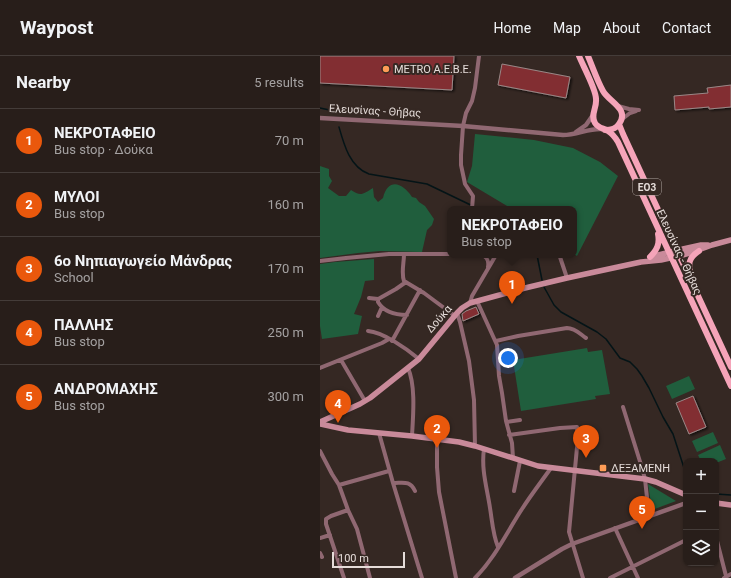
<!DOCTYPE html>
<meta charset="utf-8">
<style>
body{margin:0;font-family:Roboto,sans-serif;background:#302723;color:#f1f3f6}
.controls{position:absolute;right:12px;bottom:12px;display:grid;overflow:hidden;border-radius:8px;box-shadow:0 1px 3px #0004}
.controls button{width:36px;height:36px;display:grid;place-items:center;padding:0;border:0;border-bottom:1px solid #443c39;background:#281e1a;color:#f1f3f6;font:20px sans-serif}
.scale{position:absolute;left:12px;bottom:10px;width:73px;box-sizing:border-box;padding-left:4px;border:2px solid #e5dcd9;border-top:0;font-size:11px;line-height:14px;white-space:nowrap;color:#e5dcd9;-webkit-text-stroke:3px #352823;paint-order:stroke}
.you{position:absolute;left:188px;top:302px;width:14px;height:14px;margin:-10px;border:3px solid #fff;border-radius:50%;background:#1a73e8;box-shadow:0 0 0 6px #1a73e833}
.badge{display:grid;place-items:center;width:26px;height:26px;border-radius:50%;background:#ea580c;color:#fff;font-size:13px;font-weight:700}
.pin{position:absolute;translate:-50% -33px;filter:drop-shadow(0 1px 2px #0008)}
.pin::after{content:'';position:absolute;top:21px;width:14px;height:12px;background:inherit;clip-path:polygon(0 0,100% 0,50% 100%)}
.popup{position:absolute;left:127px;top:150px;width:130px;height:52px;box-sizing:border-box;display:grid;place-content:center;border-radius:8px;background:#281e1a;filter:drop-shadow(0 1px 3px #0005);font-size:13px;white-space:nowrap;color:#a5a2a2}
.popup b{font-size:15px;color:#f1f3f6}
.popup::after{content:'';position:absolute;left:50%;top:100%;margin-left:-8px;border:8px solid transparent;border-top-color:#281e1a}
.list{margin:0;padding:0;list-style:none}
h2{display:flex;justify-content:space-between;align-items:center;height:52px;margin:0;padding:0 16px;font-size:17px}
h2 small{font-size:13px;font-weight:400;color:#a5a2a2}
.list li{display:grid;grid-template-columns:26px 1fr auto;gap:12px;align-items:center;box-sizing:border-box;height:64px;padding:0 16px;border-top:1px solid #443c39}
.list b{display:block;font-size:15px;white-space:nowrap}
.list p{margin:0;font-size:13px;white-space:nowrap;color:#a5a2a2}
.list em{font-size:13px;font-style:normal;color:#a5a2a2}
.icon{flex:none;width:22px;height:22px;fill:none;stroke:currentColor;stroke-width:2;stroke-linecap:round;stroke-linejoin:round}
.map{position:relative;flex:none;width:411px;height:522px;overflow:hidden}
header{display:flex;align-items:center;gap:24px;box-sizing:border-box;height:56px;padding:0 20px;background:#281e1a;border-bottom:1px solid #443c39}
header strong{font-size:19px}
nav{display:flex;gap:22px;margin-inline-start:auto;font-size:14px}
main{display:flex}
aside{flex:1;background:#281e1a}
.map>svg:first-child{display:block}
.green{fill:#205e3d}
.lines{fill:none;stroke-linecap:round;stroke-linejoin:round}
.stream{stroke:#041417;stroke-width:1.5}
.building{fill:#822e33;stroke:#9a8887;filter:url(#shadow)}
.minor{stroke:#906872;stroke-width:4}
.tertiary{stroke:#906872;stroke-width:4.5}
.secondary{stroke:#c98a9a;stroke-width:5.5}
.primary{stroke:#f5a4b9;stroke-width:6}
.poi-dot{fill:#fe9c57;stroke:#352823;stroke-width:1.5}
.labels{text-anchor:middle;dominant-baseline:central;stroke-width:4;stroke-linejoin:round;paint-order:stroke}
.shield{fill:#352823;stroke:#b0a6a2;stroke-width:1}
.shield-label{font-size:10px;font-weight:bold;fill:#e5dcd9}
.poi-label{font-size:11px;fill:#e5dcd9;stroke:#352823;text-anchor:start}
.street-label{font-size:11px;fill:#e5dcd9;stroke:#352823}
</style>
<header>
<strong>Waypost</strong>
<nav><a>Home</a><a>Map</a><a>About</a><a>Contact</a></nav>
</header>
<main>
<aside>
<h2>Nearby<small>5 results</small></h2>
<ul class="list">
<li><span class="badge">1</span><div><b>ΝΕΚΡΟΤΑΦΕΙΟ</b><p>Bus stop · Δούκα</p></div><em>70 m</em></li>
<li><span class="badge">2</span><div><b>ΜΥΛΟΙ</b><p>Bus stop</p></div><em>160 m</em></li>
<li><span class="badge">3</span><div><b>6ο Νηπιαγωγείο Μάνδρας</b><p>School</p></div><em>170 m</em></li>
<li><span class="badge">4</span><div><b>ΠΑΛΛΗΣ</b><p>Bus stop</p></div><em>250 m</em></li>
<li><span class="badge">5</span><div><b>ΑΝΔΡΟΜΑΧΗΣ</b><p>Bus stop</p></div><em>300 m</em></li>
</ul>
</aside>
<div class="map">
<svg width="411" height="522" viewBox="0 0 411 522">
<defs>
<filter id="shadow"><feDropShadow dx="2" dy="1.5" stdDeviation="1" flood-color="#0009"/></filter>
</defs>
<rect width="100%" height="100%" fill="#352823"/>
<path class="green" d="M155,78l59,6 39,8 27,14 18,14 -41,80 -3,-2v-45h-62l-45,-27 5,-16z
M0,110l9,3v7l3,5 -4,7 11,8h7l5,-6c10,7 12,4 22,-2l1,9 4,5 5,-4c5,-20 19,-16 29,-1l4,1 3,4 6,4 9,13 -2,6 -5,5 -5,22 -42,-1 -22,2 -38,5z
M54,203v21l-9,1 -4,16 -7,17 8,2 -4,18 -36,5 -2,-13v-62l15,-2z
M267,292l1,4 14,-2 8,44 -15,2 1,3 -75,12 -8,-51z
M369,320l6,13 -23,10 -6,-13z
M393,376l5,11 -21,9 -5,-11z
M400,389l6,14 -10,4v-2h-15l-3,-6z
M328,428l28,17 -24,9z"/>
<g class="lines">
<path class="stream" d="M0,52l19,4
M19,71c5,18 11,40 30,47l58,10 52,25
M217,199l5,25
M224,231l10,18 7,7 36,20 9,7 14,19 10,4 7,7 5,7 7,12 14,29 10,17 13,40
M396,438l15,1"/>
</g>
<path class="building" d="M0,0h134l-2,34 -132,-7z
M182,8l68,13 -4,21 -68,-13z
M411,29v22l-22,2v-2l-34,3 -1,-14 34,-3 -1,-5z
M156,251l3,7 -16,7 -1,-7 4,-3z
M373,340l13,31 -17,7 -13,-31z"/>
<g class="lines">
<path class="minor" d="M298,50l11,3 10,1
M301,64l9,-7 6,-2
M152,153l1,-13 -8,-12 -1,-5 -3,-14v-10l2,-29 3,-13 6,-12 3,-13 4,-32
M84,198c0,9 -3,19 0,27l20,12 31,23
M144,199h17
M162,199c5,2 7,7 6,12
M237,199l3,2 7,21
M0,205l26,-3 43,-4h61
M86,226l-10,7 -16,9 -2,1v3c6,10 18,13 29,13
M49,242l9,1
M157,245l20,44 2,31 3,17 4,28 6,22 1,15
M150,247l2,-7 24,-41
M137,257l3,9 9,39 5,39 1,46
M58,260l4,-9
M48,275c15,1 39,18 51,28
M72,285l28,-51
M176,285l22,-5 49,-8c8,0 13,6 19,10
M21,304l24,41
M0,312l62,-25 7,-4
M88,312c8,18 5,49 4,68
M303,351l19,61 3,11 4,37
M187,366l13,-2
M59,377l14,50 29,95
M189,379l51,-7 17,-1 1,10 -9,95 14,46
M117,384v27l2,25 17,86
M164,393c-3,20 3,39 6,59 2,12 3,27 8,39
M0,395l12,23 7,11 9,25 9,19 13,49
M73,427c10,0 17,-3 22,8
M19,429l50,-14
M194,435l6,-30
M295,472l23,50
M396,481l10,39
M0,482l10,-3
M0,497l2,4
M24,522l-18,-54v-5l5,-3 17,-6
M155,522c20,-20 32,-46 47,-69 9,-14 19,-27 29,-41
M290,522l76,-38
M404,522l7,-4"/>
<path class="tertiary" d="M0,62l143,8 100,9c14,0 26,-7 39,-6
M256,76l10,-7 7,-10
M195,522l47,-29 10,-5 114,-41"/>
<path class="secondary" d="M330,201l33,-8 18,-4h7
M0,366l40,-18 10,-6 49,-39 38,-46 5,-5 8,-5 55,-15 42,-10 74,-16 20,-2 18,-4 14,-4 19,-7 19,-5
M0,368l28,6 64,6 47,6 16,4 63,20 107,13 11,3 30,13
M396,447l15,2"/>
<path class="primary" d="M259,0c4,10 17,33 17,43 1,9 -6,16 -1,24 3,5 8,5 13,8 5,3 7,6 10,11l113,244
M268,0c5,12 9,24 15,35 6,11 27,18 16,33 -3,5 -9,6 -14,6
M299,68l4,10 108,233
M330,201c7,-7 10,-13 8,-23
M371,220c-3,-12 -3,-18 8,-25"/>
</g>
<g class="poi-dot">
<circle cx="66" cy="13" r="4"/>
<rect x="279" y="408" width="8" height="8" rx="2"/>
</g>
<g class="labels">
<rect class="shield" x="313" y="123" width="28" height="16" rx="3"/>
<g class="shield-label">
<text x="327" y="131">ΕΟ3</text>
</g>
<g class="poi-label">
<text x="74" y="13">METRO Α.Ε.Β.Ε.</text>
<text x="291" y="412">ΔΕΞΑΜΕΝΗ</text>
</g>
<g class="street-label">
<text transform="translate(55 55) rotate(3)">Ελευσίνας - Θήβας</text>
<text transform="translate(359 196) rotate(65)">Ελευσίνας - Θήβας</text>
<text transform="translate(119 263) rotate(-49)">Δούκα</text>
</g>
</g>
</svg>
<div class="controls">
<button>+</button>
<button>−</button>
<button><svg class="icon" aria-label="layers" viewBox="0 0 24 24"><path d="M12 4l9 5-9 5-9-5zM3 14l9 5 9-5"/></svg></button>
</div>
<div class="scale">100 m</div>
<div class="you"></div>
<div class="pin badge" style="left:192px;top:248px">1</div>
<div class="popup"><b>ΝΕΚΡΟΤΑΦΕΙΟ</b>Bus stop</div>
<div class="pin badge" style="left:117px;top:392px">2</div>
<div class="pin badge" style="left:266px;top:402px">3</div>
<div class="pin badge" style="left:18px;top:367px">4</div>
<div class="pin badge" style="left:322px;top:473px">5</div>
</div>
</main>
